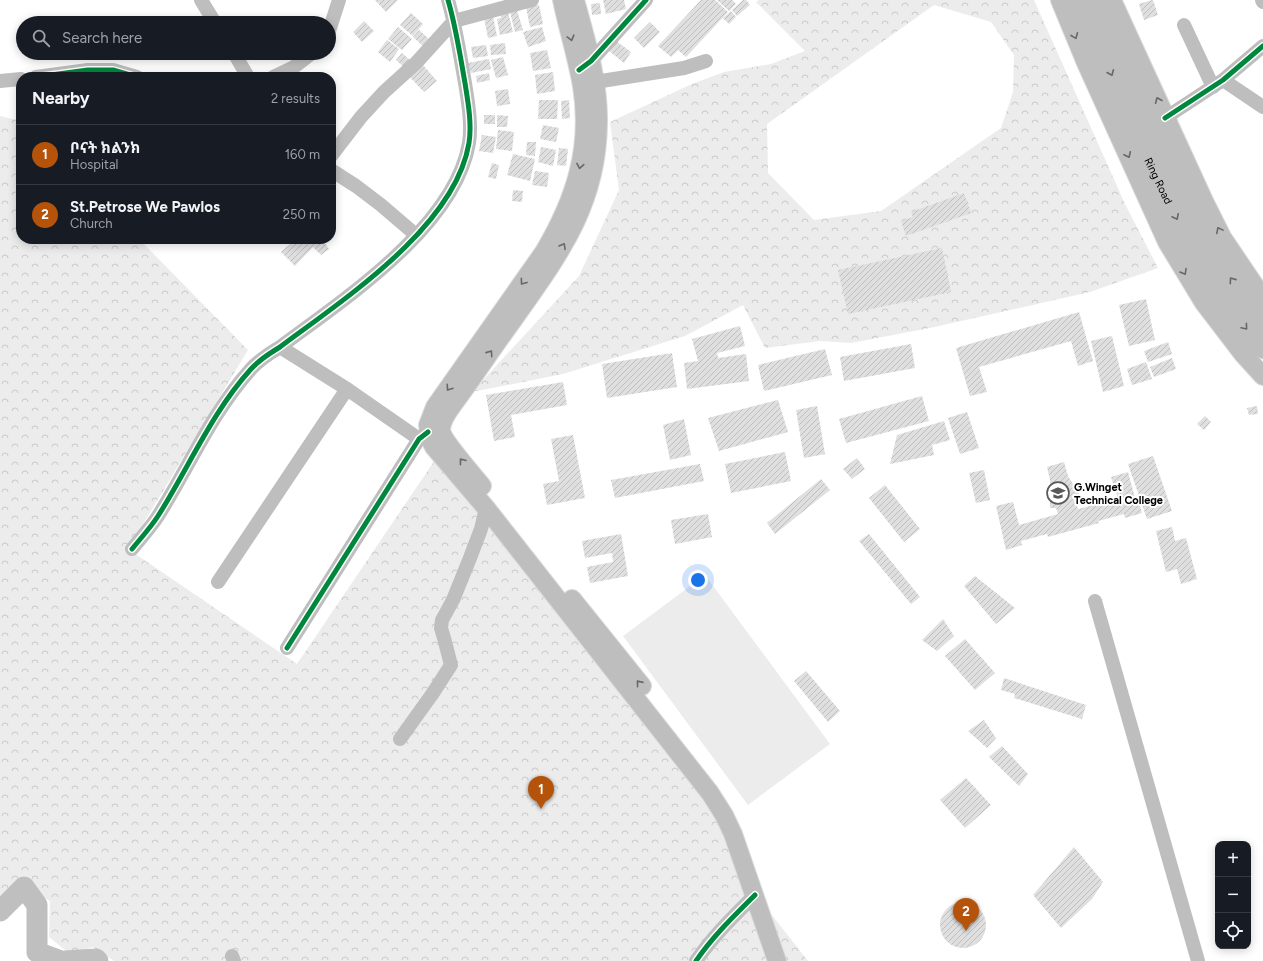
<!DOCTYPE html>
<meta charset="utf-8">
<style>
body{margin:0;font-family:Figtree,"Noto Sans Ethiopic",sans-serif;background:#242831;color:#f1f3f6}
.controls{position:absolute;right:12px;bottom:12px;display:grid;overflow:hidden;border-radius:8px;box-shadow:0 2px 10px #0003}
.controls button{width:36px;height:36px;display:grid;place-items:center;padding:0;border:0;border-bottom:1px solid #363941;background:#171b24;color:#f1f3f6;font:20px sans-serif}
.you{position:absolute;left:698px;top:580px;width:14px;height:14px;margin:-10px;border:3px solid #fff;border-radius:50%;background:#1a73e8;box-shadow:0 0 0 6px #1a73e833}
.badge{display:grid;place-items:center;width:26px;height:26px;border-radius:50%;background:#b45309;color:#fff;font-size:13px;font-weight:700}
.pin{position:absolute;translate:-50% -33px;filter:drop-shadow(0 1px 2px #0008)}
.pin::after{content:'';position:absolute;top:21px;width:14px;height:12px;background:inherit;clip-path:polygon(0 0,100% 0,50% 100%)}
.list{margin:0;padding:0;list-style:none}
h2{display:flex;justify-content:space-between;align-items:center;height:52px;margin:0;padding:0 16px;font-size:17px}
h2 small{font-size:13px;font-weight:400;color:#9ea1a6}
.list li{display:grid;grid-template-columns:26px 1fr auto;gap:12px;align-items:center;box-sizing:border-box;height:60px;padding:0 16px;border-top:1px solid #363941}
.list b{display:block;font-size:15px;white-space:nowrap}
.list p{margin:0;font-size:13px;white-space:nowrap;color:#9ea1a6}
.list em{font-size:13px;font-style:normal;color:#9ea1a6}
.icon{flex:none;width:22px;height:22px;fill:none;stroke:currentColor;stroke-width:2;stroke-linecap:round;stroke-linejoin:round}
.map{position:relative;flex:none;width:1263px;height:961px;overflow:hidden}
.search{position:absolute;background:#171b24;box-shadow:0 2px 10px #0003;left:16px;top:16px;width:320px;height:44px;display:flex;align-items:center;gap:10px;box-sizing:border-box;padding:0 14px;border-radius:22px;color:#9ea1a6;font-size:15px}
.panel{position:absolute;background:#171b24;box-shadow:0 2px 10px #0003;left:16px;top:72px;width:320px;height:172px;border-radius:16px}
.map>svg:first-child{display:block}
.forest{fill:url(#forest-crowns);fill-rule:evenodd}
.pitch{fill:#ececec}
.lines{fill:none;stroke-linecap:round;stroke-linejoin:round}
.river{stroke:#bfbfbf;stroke-width:21}
.building{fill:url(#building-hatch)}
.major-casing{stroke:#dbdbdb;stroke-width:20}
.highway-casing{stroke:#dbdbdb;stroke-width:22}
.minor{stroke:#bebebe;stroke-width:14}
.major{stroke:#bebebe;stroke-width:18}
.highway{stroke:#bebebe;stroke-width:21}
.cycleway-casing{stroke:#fff;stroke-width:8}
.cycleway{stroke:#00873e;stroke-width:5}
.oneway{stroke:#686868}
.labels{text-anchor:middle;dominant-baseline:central;stroke-width:4;stroke-linejoin:round;paint-order:stroke}
.street-label{font-size:11px;fill:#000;stroke:#fff}
.poi-label{font-size:11px;font-weight:bold;fill:#000;stroke:#fff;text-anchor:start}
</style>
<div class="map">
<svg width="1263" height="961" viewBox="0 0 1263 961">
<defs>
<pattern id="forest-crowns" width="20" height="18" patternUnits="userSpaceOnUse"><rect width="20" height="18" fill="#ececec"/><path d="M2 6a3 3 0 1 1 6 0M12 15a3 3 0 1 1 6 0" fill="none" stroke="#c9c9c9"/></pattern>
<pattern id="building-hatch" width="6" height="6" patternUnits="userSpaceOnUse"><rect width="6" height="6" fill="#dfdfdf"/><path d="M-1 1l2-2M0 6l6-6M5 7l2-2" fill="none" stroke="#bebebe"/></pattern>
</defs>
<rect width="100%" height="100%" fill="#fff"/>
<path class="forest" d="M759,0h275l91,204 33,64 -68,24 -160,36 -79,15 -31,-2 -55,7 -22,-43 -58,31 -122,38 -91,18 107,-116 40,-86 -9,-68 82,-38 32,-12 47,-8 34,-13 -49,-49zM934,5l57,17 23,33 -1,37 -12,36 -120,83 -67,9 -46,-47 -1,-49z
M0,116l21,5v118h118l109,111 -120,199 169,115 140,-207 296,370 23,68 52,66h-694l-21,-14 -23,7 -21,-17 1,-36 -32,-18 -18,17z"/>
<path class="pitch" d="M705,575l125,169 -82,61 -125,-169z"/>
<g class="lines">
<path class="river" d="M0,911l24,-24 13,18v47l24,9
M65,961l31,-2 2,2"/>
</g>
<path class="building" d="M375,0h23l-12,12z
M603,0h21l2,9 -20,5z
M701,0h14l13,12 -42,45 -8,-7 -7,7 -13,-11z
M717,0h15l4,4 -7,7z
M743,0h3l4,5 -13,11 -5,-6z
M1152,0h1l5,15 -14,5 -5,-16z
M600,3l1,11 -9,1 -1,-11z
M539,5l4,19 -13,3 -4,-20z
M517,10l6,20 -8,2 -5,-20z
M731,11l5,6 -7,7 -6,-6z
M508,12l5,20 -13,3 -3,-16 4,-1 -1,-4z
M411,13l12,11 -10,12 -13,-11z
M493,16l4,20 -9,2 -4,-20z
M364,21l10,10 -12,11 -9,-10z
M650,22l10,10 -16,16 -10,-10z
M398,27l14,12 -10,11 -14,-11z
M542,27l4,14 -18,6 -5,-15z
M419,30l10,9 -6,7 -10,-9z
M387,40l12,9 -9,13 -12,-10z
M616,41l15,11 -7,11 -15,-12z
M505,43l1,11 -15,1 -1,-10z
M486,45l2,11 -15,2 -2,-11z
M547,50l4,18 -18,3 -3,-18z
M402,53l9,8 -6,7 -9,-8z
M503,57l5,18 -12,3 -5,-18z
M489,59l2,10 -20,4 -3,-10z
M422,64l15,17 -13,11 -15,-16z
M553,72l2,19 -18,3 -2,-19z
M489,73l1,7 -13,3 -1,-7z
M508,89l2,15 -13,2 -2,-15z
M539,100h19l-1,19h-19z
M569,100l1,18 -8,1 -1,-18z
M484,115h11v9h-11z
M497,115l11,1 -1,11h-10z
M543,125l16,3 -3,14 -16,-3z
M498,130l16,2 -2,19 -16,-2z
M482,135l14,2 -3,16 -14,-2z
M527,142h9l-1,14 -9,-1z
M541,147l15,3 -3,16 -15,-4z
M559,148l9,1 -2,17 -9,-1z
M513,154l22,5 -5,22 -23,-6z
M492,163l7,2 -3,14 -8,-2z
M535,171l14,2 -2,14 -15,-2z
M513,190l10,1 -1,11 -10,-1z
M964,193l7,20 -65,23 -5,-15 12,-4 -2,-5z
M296,239h26l7,10 -8,6 -8,-8 -18,19 -14,-14z
M942,248l9,44 -103,22 -10,-44z
M1146,299l9,41 -26,6 -10,-41z
M1079,312l14,49 -15,5 -7,-25 -92,26 8,25 -17,4 -14,-48z
M740,326l5,20 -28,7 1,5 28,-4 3,27 -62,8 -3,-26 14,-2 -6,-22z
M1112,336l12,50 -21,6 -12,-51z
M1168,342l4,12 -24,8 -4,-11z
M911,344l4,24 -71,13 -4,-24z
M825,349l7,26 -68,16 -6,-26z
M672,353l5,34 -70,11 -5,-34z
M1172,358l4,11 -22,8 -4,-10z
M1146,362l6,17 -20,6 -5,-16z
M563,382l4,23 -56,10 4,22 -21,4 -8,-46z
M922,396l7,25 -83,22 -7,-24z
M778,400l10,32 -69,19 -11,-33z
M817,406l8,48 -21,4 -8,-48z
M1257,406l1,8 -9,1 -2,-7z
M967,412l12,36 -19,6 -12,-36z
M1205,416l6,6 -7,8 -7,-6z
M684,419l7,36 -21,5 -7,-35z
M944,421l6,19 -18,5 2,10 -44,9 7,-29z
M573,435l12,63 -38,7 -4,-21 16,-3 -8,-42z
M785,452l6,29 -60,12 -6,-29z
M1153,456l19,55 -25,8 -19,-55z
M857,458l8,11 -13,10 -9,-10z
M1064,462l4,14 14,23 -6,4 2,6 40,-10 -7,-22 17,-5 7,26h3l4,15 -17,5 -1,-4 -26,7 1,2 -51,14 -1,-3 -26,7 1,4 -16,5 -10,-44 17,-4 6,23 39,-11 -2,-6h-6v-28l-3,-13z
M700,464l4,17 -89,17 -4,-18z
M984,470l6,30 -14,3 -7,-30z
M821,479l9,11 -55,44 -8,-11z
M885,485l35,44 -16,13 -35,-44z
M708,514l4,23 -37,7 -4,-24z
M1172,527l3,14 11,-3 11,41 -16,5 -4,-15 -11,3 -10,-41z
M621,534l7,42 -38,7 -3,-16 26,-5 -1,-9 -27,5 -3,-17z
M869,534l51,63 -9,7 -52,-63z
M975,576l40,32 -19,16 -32,-38z
M943,619l11,17 -17,15 -15,-11z
M965,639l30,34 -20,17 -30,-34z
M806,671l34,40 -12,11 -34,-41z
M1004,678l82,27 -4,14 -68,-21 1,-4 -14,-4z
M984,720l12,18 -9,10 -19,-17z
M1002,746l26,28 -9,12 -30,-29z
M966,778l25,27 -26,23 -25,-28z
M1074,847l29,35 -11,17 -31,29 -28,-33z
M940 925a23 23 0 1 1 46 0a23 23 0 1 1-46 0Z"/>
<g class="lines">
<g class="major-casing">
<path id="major" d="M562,0c6,29 15,57 20,86 10,62 -7,114 -38,166l-109,155 -7,18 2,14 4,8 52,61 224,285 14,22 9,19 44,127
M1060,0l26,63 81,179 37,61 39,51 20,22
M1112,0l92,201 18,36 41,61
M482,486c-8,-10 -41,-47 -41,-57 1,-12 10,-21 16,-30 19,-26 37,-53 56,-79 45,-64 84,-114 85,-196 1,-42 -12,-84 -23,-124
M572,599l70,87"/>
</g>
<g class="highway-casing">
<g id="highway">
<path id="s1" d="M1076,0l11,18 50,118 59,123 35,51 32,38"/>
<path d="M1095,0l16,31 77,174 29,53 46,65"/>
</g>
</g>
<path class="minor" d="M201,0l14,23
M1262,0l1,2
M1184,25l29,62
M329,31l10,-31
M234,53l14,24
M585,66l6,-5 55,-61
M36,77l52,-7h25l24,7
M273,77l21,-10 18,-14
M1223,80l40,27
M0,81l21,-2
M595,82l89,-14 22,-7
M1165,118l58,-38 40,-34
M331,156l30,-39 23,-25 32,-29 38,-42 78,-21
M331,170l25,16 25,19 35,30
M280,347l67,42 72,50
M132,549c9,-11 19,-22 26,-33 31,-49 54,-104 93,-147 8,-9 19,-16 29,-22 64,-48 175,-120 189,-204 3,-19 -1,-41 -4,-60 -5,-28 -9,-56 -17,-83
M218,582l129,-193
M1095,601l103,360
M287,648l132,-209 9,-7
M400,739l33,-46 18,-28 -7,-27 -3,-10 1,-8 11,-20 17,-42 11,-29 5,-21
M232,956l2,5
M696,961c17,-25 38,-45 59,-66"/>
<use href="#major" class="major"/>
<use href="#highway" class="highway"/>
<g class="cycleway-casing">
<path id="cycleway" d="M579,70l12,-9 55,-61
M36,77l52,-7h25l24,7
M1165,118l58,-38 40,-34
M132,549c9,-11 19,-22 26,-33 31,-49 54,-104 93,-147 8,-9 19,-16 29,-22 64,-48 175,-120 189,-204 3,-19 -1,-41 -4,-60 -5,-28 -9,-56 -17,-83
M287,648l132,-209 9,-7
M696,961c17,-25 38,-45 59,-66"/>
</g>
<use href="#cycleway" class="cycleway"/>
</g>
<defs><path id="oneway-chevron" d="M-2-3.5L2.5 0L-2 3.5" fill="none" stroke-width="1.6" stroke-linecap="round" stroke-linejoin="round"/></defs>
<g class="oneway">
<use href="#oneway-chevron" transform="translate(1075 36) rotate(68)"/>
<use href="#oneway-chevron" transform="translate(571 38) rotate(75)"/>
<use href="#oneway-chevron" transform="translate(1111 73) rotate(67)"/>
<use href="#oneway-chevron" transform="translate(1158 100) rotate(-113)"/>
<use href="#oneway-chevron" transform="translate(1128 155) rotate(65)"/>
<use href="#oneway-chevron" transform="translate(580 166) rotate(100)"/>
<use href="#oneway-chevron" transform="translate(1176 217) rotate(64)"/>
<use href="#oneway-chevron" transform="translate(1219 230) rotate(-118)"/>
<use href="#oneway-chevron" transform="translate(563 246) rotate(-60)"/>
<use href="#oneway-chevron" transform="translate(1184 272) rotate(60)"/>
<use href="#oneway-chevron" transform="translate(1232 280) rotate(-125)"/>
<use href="#oneway-chevron" transform="translate(523 282) rotate(126)"/>
<use href="#oneway-chevron" transform="translate(1245 327) rotate(50)"/>
<use href="#oneway-chevron" transform="translate(490 353) rotate(-55)"/>
<use href="#oneway-chevron" transform="translate(449 388) rotate(124)"/>
<use href="#oneway-chevron" transform="translate(462 461) rotate(-128)"/>
<use href="#oneway-chevron" transform="translate(639 683) rotate(-129)"/>
</g>
<defs>
<g id="university-ring" transform="scale(1.15)"><circle r="9.5" fill="#fff" stroke="#595959" stroke-width="1.5"/><path d="M0-5L7-2L0 1L-7-2ZM-4 1L0 2.5L4 1V4Q0 6-4 4Z" fill="#595959"/></g>
</defs>
<g fill-rule="evenodd">
<use href="#university-ring" x="1058" y="493"/>
</g>
<g class="labels">
<g class="street-label">
<text stroke="none"><textPath href="#s1" startOffset="199">Ring Road</textPath></text>
</g>
<g class="poi-label">
<text x="1074" y="487">G.Winget<tspan x="1074" dy="13">Technical College</tspan></text>
</g>
</g>
</svg>
<div class="controls">
<button>+</button>
<button>−</button>
<button><svg class="icon" aria-label="locate" viewBox="0 0 24 24"><circle cx="12" cy="12" r="6"/><path d="M12 2v4M12 18v4M2 12h4M18 12h4"/></svg></button>
</div>
<div class="you"></div>
<div class="pin badge" style="left:541px;top:809px">1</div>
<div class="pin badge" style="left:966px;top:931px">2</div>
<div class="search"><svg class="icon" aria-label="search" viewBox="0 0 24 24"><circle cx="10" cy="10" r="6"/><path d="M15 15l6 6"/></svg>Search here</div>
<section class="panel">
<h2>Nearby<small>2 results</small></h2>
<ul class="list">
<li><span class="badge">1</span><div><b>ቦናት ክልንክ</b><p>Hospital</p></div><em>160 m</em></li>
<li><span class="badge">2</span><div><b>St.Petrose We Pawlos</b><p>Church</p></div><em>250 m</em></li>
</ul>
</section>
</div>
